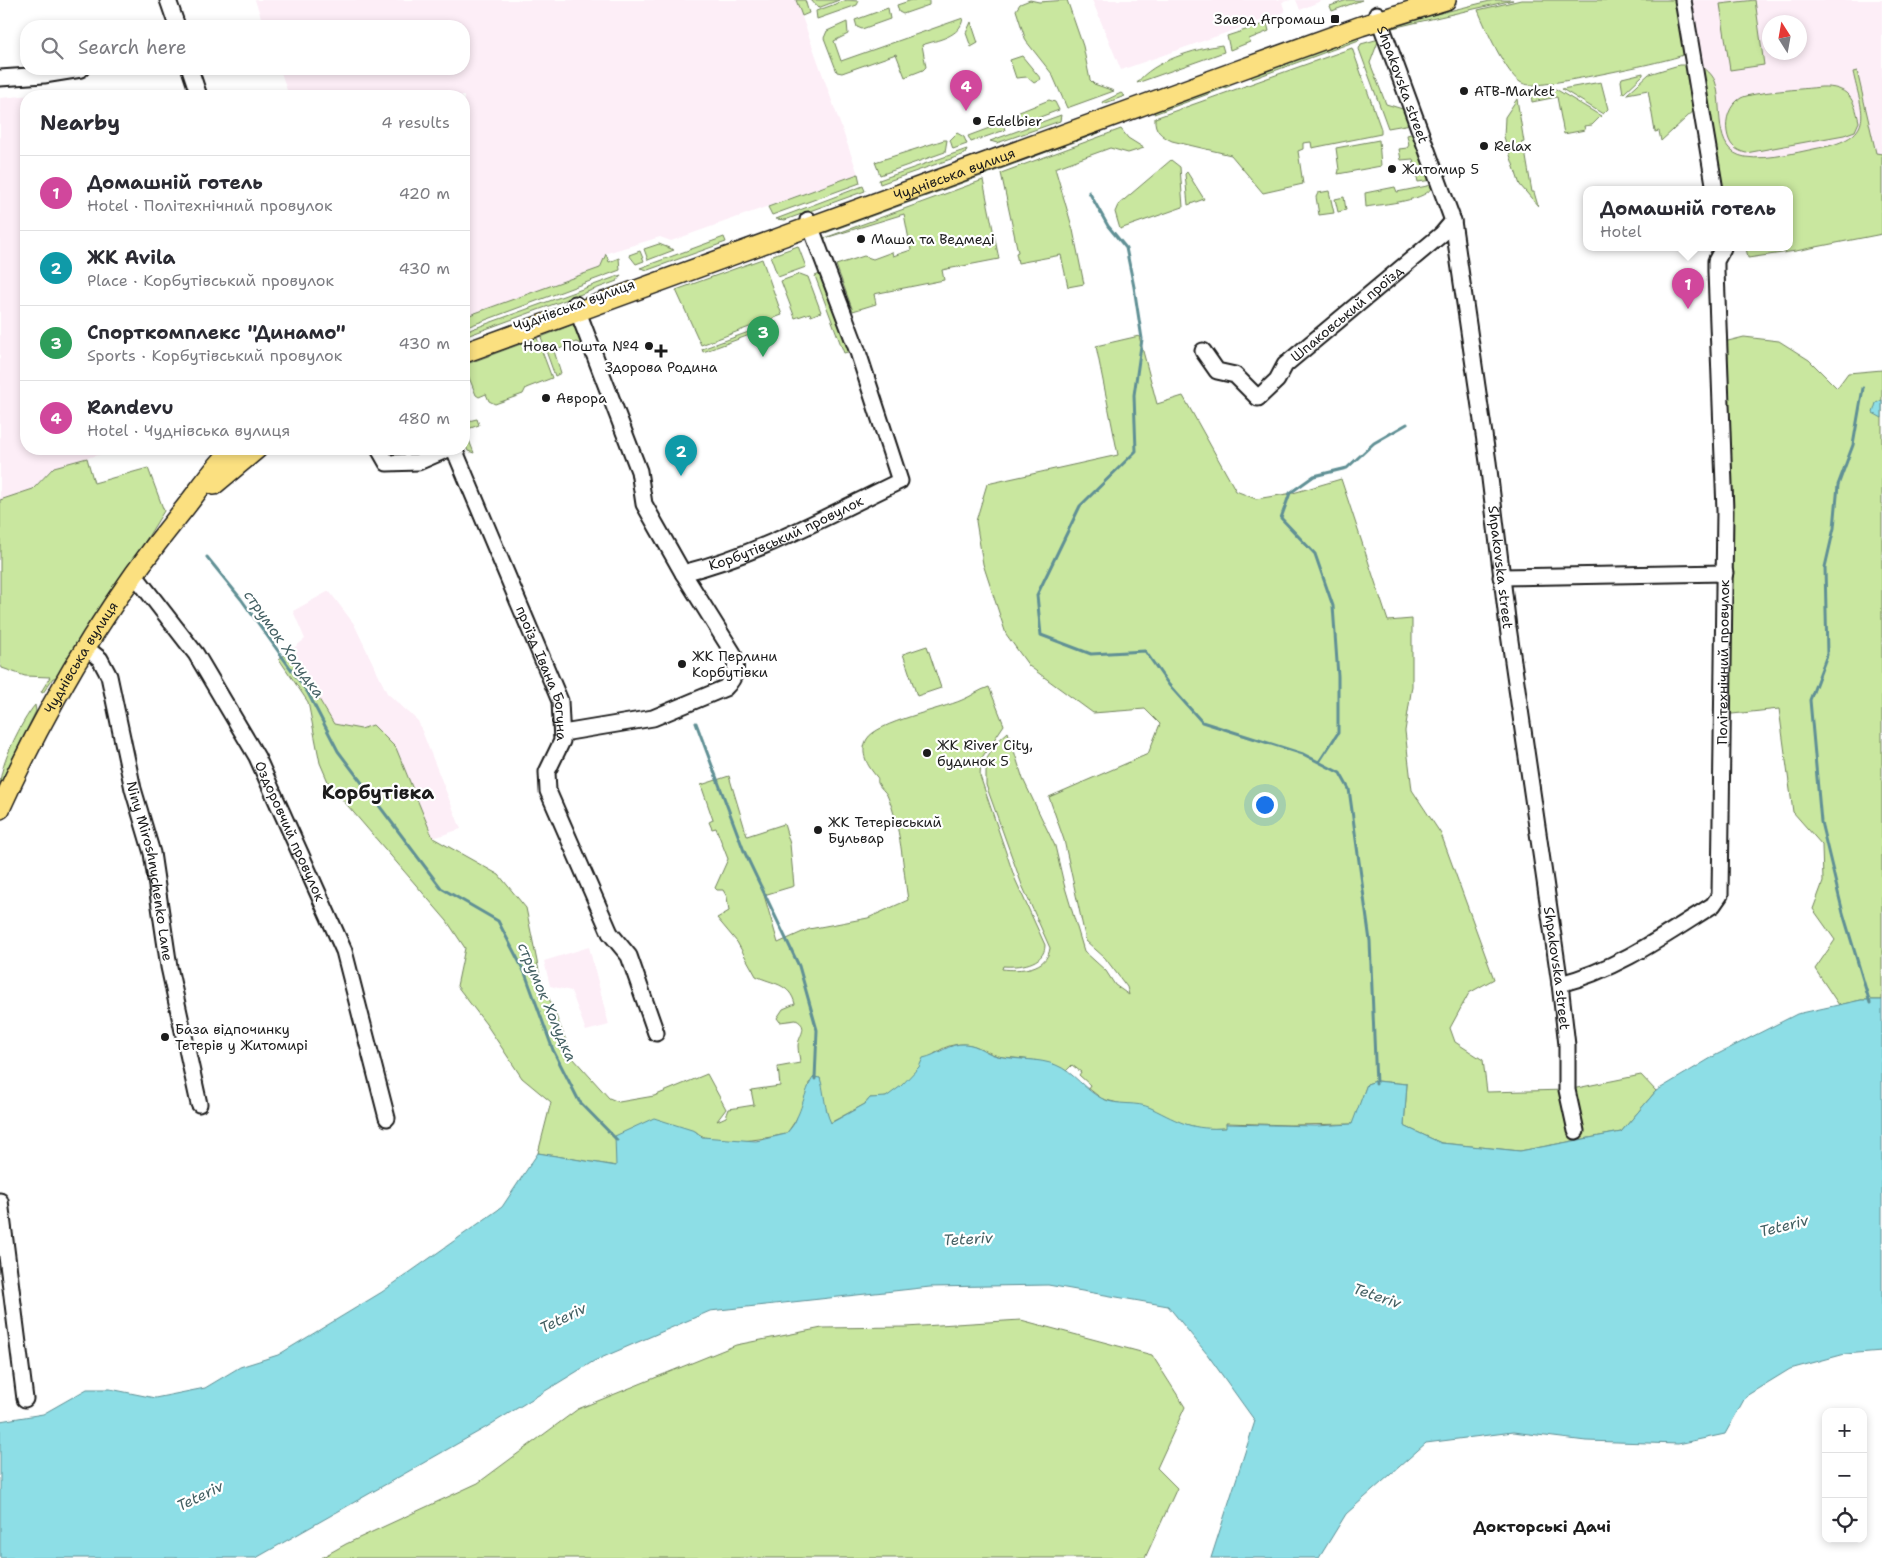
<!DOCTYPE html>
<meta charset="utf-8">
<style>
body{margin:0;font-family:"Shantell Sans",sans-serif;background:#f2f2f3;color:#2b2b33}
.controls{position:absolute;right:15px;bottom:15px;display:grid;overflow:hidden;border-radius:10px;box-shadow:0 2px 8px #0003}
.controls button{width:45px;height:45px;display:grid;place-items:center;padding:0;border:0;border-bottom:1px solid #e1e1e2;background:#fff;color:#2b2b33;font:25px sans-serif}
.compass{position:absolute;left:1762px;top:15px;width:45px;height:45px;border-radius:50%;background:#fff;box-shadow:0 2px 8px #0003;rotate:349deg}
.you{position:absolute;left:1264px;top:804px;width:18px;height:18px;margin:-12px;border:4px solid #fff;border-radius:50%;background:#1a73e8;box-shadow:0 0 0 8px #1a73e833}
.badge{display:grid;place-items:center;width:32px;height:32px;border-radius:50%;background:#7c3aed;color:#fff;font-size:16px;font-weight:700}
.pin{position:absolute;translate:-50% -41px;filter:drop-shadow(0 1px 2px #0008)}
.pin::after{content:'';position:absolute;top:26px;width:18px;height:15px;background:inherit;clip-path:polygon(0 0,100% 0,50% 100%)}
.popup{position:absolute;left:1583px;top:186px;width:210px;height:65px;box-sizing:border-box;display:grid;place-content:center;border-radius:10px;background:#fff;filter:drop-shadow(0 1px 4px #0005);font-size:16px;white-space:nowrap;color:#7c7c81}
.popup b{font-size:19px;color:#2b2b33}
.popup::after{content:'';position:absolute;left:50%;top:100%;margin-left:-10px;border:10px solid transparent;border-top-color:#fff}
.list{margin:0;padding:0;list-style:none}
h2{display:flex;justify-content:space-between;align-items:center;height:65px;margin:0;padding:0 20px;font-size:21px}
h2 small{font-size:16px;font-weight:400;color:#7c7c81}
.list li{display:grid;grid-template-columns:32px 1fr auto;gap:15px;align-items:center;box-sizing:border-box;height:75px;padding:0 20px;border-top:1px solid #e1e1e2}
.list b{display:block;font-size:19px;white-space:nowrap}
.list p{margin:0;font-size:16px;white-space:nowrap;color:#7c7c81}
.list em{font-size:16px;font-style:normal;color:#7c7c81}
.icon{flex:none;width:28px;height:28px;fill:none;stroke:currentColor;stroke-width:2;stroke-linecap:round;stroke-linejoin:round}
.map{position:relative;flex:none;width:1882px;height:1558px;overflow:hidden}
.search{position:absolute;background:#fff;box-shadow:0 2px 8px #0003;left:20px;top:20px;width:450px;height:55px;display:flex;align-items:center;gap:12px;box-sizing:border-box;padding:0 18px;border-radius:20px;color:#7c7c81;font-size:19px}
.panel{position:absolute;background:#fff;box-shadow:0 2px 8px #0003;left:20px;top:90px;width:450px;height:365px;border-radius:20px}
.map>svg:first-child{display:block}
.built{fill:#fdeef7;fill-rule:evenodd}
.green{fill:#c9e79f;stroke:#72825e}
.water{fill:#8ddee6;stroke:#609095}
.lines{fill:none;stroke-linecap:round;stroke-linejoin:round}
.stream{stroke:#609095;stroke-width:3}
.minor-casing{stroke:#1c1c1c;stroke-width:19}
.major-casing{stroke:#1c1c1c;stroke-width:22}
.minor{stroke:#fff;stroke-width:15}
.major{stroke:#fbe080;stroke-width:19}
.poi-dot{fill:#1c1c1c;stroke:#fff;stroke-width:2}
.labels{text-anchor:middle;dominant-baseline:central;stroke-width:4.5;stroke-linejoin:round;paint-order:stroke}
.poi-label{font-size:14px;fill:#1c1c1c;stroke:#fff;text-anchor:start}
.street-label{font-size:14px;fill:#1c1c1c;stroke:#fff}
.water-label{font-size:15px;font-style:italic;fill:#446063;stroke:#fff}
.quarter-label{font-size:16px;font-weight:bold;fill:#1c1c1c;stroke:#fff}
.district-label{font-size:19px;font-weight:bold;fill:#1c1c1c;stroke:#fff}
</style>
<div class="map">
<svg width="1882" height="1558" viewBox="0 0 1882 1558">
<rect width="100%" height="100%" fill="#fff"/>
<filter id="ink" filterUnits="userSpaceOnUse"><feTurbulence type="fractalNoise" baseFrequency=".02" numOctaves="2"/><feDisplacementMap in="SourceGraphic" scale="10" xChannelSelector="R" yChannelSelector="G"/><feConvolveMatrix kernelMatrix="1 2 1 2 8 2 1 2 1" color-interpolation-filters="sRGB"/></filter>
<g filter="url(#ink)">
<path class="built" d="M255,0h541l62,174 -187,67 -11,-4 -53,16 -7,15 -136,49v-221h-175l-9,-27h184v-43h-200z
M1092,0h200l-10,2 3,10 -164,58z
M1296,0h27l-23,10z
M1688,0h194v234l-86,17 -48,7 -2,-10h43v-58h-67zM1770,22h30v30h-30z
M65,92l1,4h-40v353h94l-66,18 -21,22 -33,11v-402z
M329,591l25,33 33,69 31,28 43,108 -28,9 -37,-90 -23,-23 -12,4 -27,-5 -44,-73 15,-12 -12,-28z
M589,947l20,78 -23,6 -15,-40 -21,-5 -6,-25z"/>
<path class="green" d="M796,0h9l4,13 -7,3z
M811,0h28l-21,8z
M847,0l12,1 -2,4 -40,14 -1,-8z
M912,0h17v5l-26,9 -4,-2 -2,-7z
M1030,0l9,2 28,-2 16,46 7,34 4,4 20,7 -47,17 -15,-34 -26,-33 -10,-31 4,-6z
M1347,0h15l-30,11 -2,-5z
M1494,0h19l-125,29 3,-4z
M1521,0h157l7,54c-8,6 -134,31 -150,31 -5,0 -10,0 -15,-3 -15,-10 -35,-55 -42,-72z
M1755,0l9,65 -34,5 -10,-66z
M888,8l2,11 -28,10 -5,-2 -2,-7z
M963,18c-2,19 -26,22 -41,27l4,22 -3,3 -18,7 -9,-23 -54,19 -5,-1 -13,-34 3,-7 20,-9 1,12 -14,7 7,20z
M971,22l7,21 -7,4 -5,-14z
M1267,23l2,8 -20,8 1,3 -20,8 -3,-14z
M1357,35l2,5 -107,39 -2,-5z
M1379,39l-9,24 16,41 20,6 5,14 -23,4 -29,-79 2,-5z
M1222,45l2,7 -87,31c16,-22 58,-34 85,-38z
M1352,48l29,81v5l-69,14 -1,-6 -8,1v6l-5,2 5,33 -40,9 -32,-38 -59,-14c-11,-5 -18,-11 -17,-23z
M1022,56l19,23 -7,4 -7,-6 -11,1 -6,-18z
M1679,65h9l9,43 -36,33 -2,-10 -4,1 -7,-42 -21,4 22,-20z
M1700,65c6,4 12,9 15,16 9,24 -4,70 30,76 24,4 60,-7 84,-11 47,-13 32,-36 24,-74l4,-1 19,82 6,1v80l-86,17 -48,7 -2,-10h43v-58h-67z
M1643,73v2l-20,19 -2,-13 1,-3z
M1228,82l2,4 -76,28 1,-3z
M1601,82l7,27 -5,5 -41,-25z
M1821,87c27,-1 33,11 38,35l-4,9 -11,4 -98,18c-12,-3 -17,-9 -19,-21 -2,-12 2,-27 14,-34 11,-6 64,-9 80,-11z
M1554,88l47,28 -9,9 -8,1 1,4 -21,4 -7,-37 -25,5 -1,-9z
M1121,93l4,3 -22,8 -1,-2z
M1517,99l7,43 -3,1 1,8h3l7,41h2l4,14 -18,-21 -16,-48 1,-20z
M1049,100l6,2 4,8 -38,14 -4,-11z
M1061,115l-1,6 -63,22 -7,-2z
M1002,121l3,9 -34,12 -3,-6 24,-9 -1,-2z
M1102,129l-3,4 -274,100 2,-4z
M1121,129l7,9 16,10 -16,5 -18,-5 -55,20 18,62 11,54 -16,3 -7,-32 -43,8 -2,-10 2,-1 -17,-79z
M957,133l7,4 3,7 -14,5 -3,-9z
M1415,133l17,47 -14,2 -5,-23 -12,1 -2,-11 8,-1 2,-3 -2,-10z
M944,140h3l-2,12 -65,23 -5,-13z
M1379,140l2,26 -43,8 1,-4 -3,-22z
M967,149l-2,5 -85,30 -1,-4z
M1171,160l9,7 3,40 -63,22 -5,-17 3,-7z
M1187,172l17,27 -16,6 -3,-31z
M858,174l2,9 -88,32 -4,-8z
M983,180l16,79 -57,11 2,10 -70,14 2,10 -23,7 -17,-46 28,-9 9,3 19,-7 1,4 18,-6 -7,-36 -82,25z
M1432,185c-1,16 -51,19 -66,22l-1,-14 30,-6 2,5z
M863,186l2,5 -80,29 -9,-1z
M1329,191l5,22 -15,2 -3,-18 2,-4z
M1344,197l2,13 -8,2 -3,-13z
M724,237l2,5 -78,28 -8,-2z
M659,244l15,6 -26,10 -4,-11z
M798,246l8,21 -28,10 -7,-19 2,-3z
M640,251l4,10 -8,3 -7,-9z
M758,253l1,3 -172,62z
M606,254l3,8 10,-4 1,12 -156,58v-11l136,-49z
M762,259l20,56 -81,30 -25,-55z
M822,273l29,78 -7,2 -29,-77z
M800,274l8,3 13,35 -10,4 -1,-3 -15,5 -14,-37z
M621,275l-4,6 -153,56v-5z
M776,322l1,3 -74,27 -1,-3z
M577,323l6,22 -7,-3 -22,9 7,22 -6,3 -14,-39z
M1139,336l18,68 26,-8 53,95 20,8 37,-6 48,-14 47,142 24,-2v67l-7,45 7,59 29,44 53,145 -25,14 -19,35 5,14 28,18 4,32 80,-2 74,-15 15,16 -35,41 -101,19 -79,-8 -37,-17 3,-42 -31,-3 -9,3 -14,40 -63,1 -64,-2 1,5 -24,1 -26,-7 -27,-14 -28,-4 -20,-5 -14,-11 2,-3 -11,-10 2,-3 -9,-7 -6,6c-17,-11 -42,-12 -63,-14 -15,-2 -24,-13 -40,-13 -38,0 -49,42 -77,53 -5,2 -11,1 -16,1l-5,6 -35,19 -5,-14 -5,-31 -11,5c-1,18 -12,37 -23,51 -24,5 -72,15 -91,-3l-79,35 -78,-13 13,-51 -29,-24 -36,-54 -29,-38 8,-38 -18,-27 -118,-137 -9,-21 -12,-61 -29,-43 11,-8 44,73 27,5 12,-4 23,23 37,90 66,37 27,33 14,68 33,82 36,40 10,4 35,-6 53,-22 19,35 -9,12 9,-4 3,-8 25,-4 -3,-15 29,-4 -2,-19 22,-4c0,-5 -2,-11 -2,-17 0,-10 12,-19 -2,-26l-16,2 -3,-4 6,-9 12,-5c-5,-21 -23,-20 -39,-28l-19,-34 -20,-24 12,-7 -2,-14 -4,-7h-6l-2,-2 13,-29 -12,-31 -4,1 -3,-7 4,-2 -12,-35 28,-9 18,60 37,-12 6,20 4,42 -30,9 14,48 31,-14 59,-11 40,-18c-5,-31 -7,-76 -21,-105 -2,-4 -7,-7 -9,-12 -1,-4 1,-4 -2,-7 -8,-10 -17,-23 -9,-37 10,-17 75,-30 95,-39 10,-4 17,-10 27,-13l15,38 -23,34 -1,17 35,103 30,66c0,20 -27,22 -42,21l-1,3c18,2 45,1 48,-21l-28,-63 -36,-100v-25l12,-19 10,-9 15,47 32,67 9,38 20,67 22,20 9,14 14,10 -2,-8 -22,-29 -19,-17 -22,-101 -15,-43 99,-43 12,-30 -15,-15 -52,4 -64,-47 -23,-32 -23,-70 -7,-43 11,-37 131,-29 -22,-109z
M1744,337l35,4 30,19 28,28 11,-15 34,-3v630h-21l-22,5 -24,-36 20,-29 -22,-31 10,-27 -1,-37 -29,-33 -14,-103 -56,6 -3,-372z
M537,338l15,40 -26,10 -3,6 -28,10 -6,-3 -3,-7 -7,3 -3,-2 -12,-30z
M477,419l2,6 -14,5 9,23 -6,-2 -4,-8v-21z
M387,449h30l3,7 -23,1z
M87,458l7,25 54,-15 16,43 -104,167h-7l-10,15 -2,-1 9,-15 -25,-1 -23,-8 -2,-4v-164l33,-11 21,-22z
M927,646l14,42 -24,8 -14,-42z
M35,705l1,6 -36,73c0,-19 22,-64 35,-79z
M1021,1320l131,35 33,52 -28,61 20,20 -32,70h-824l25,-14 132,-61 100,-74 158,-64 86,-17 84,-1z"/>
<path class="water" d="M1882,400v18l-9,-5 3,-10z
M1861,1000h21v351l-37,3 -55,15 -44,27 -21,38 -47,10 -92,-3 -73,-9 -87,11 -80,71 -27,44h-108l44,-137 -48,-67 -39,-48 -120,-21 -118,2 -220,24 -116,50 -109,67 -229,130h-256v-137l43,-7 44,-25h23l45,9 50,-10 35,-21 38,-12 104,-63 120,-85 36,-54 78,13 -1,-30 39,-18 41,13 7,6 54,4 30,-7c4,-5 9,-10 11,-17 5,-9 11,-35 17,-40l6,1c5,15 4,31 11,45l34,-19 5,-6 16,-1 15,-11 18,-19 4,-9c15,-3 26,-15 42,-14 14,1 20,9 32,12 18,4 42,2 59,9 18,7 29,26 47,34 14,7 34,2 48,9 30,15 41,22 75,20v-4l90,2 36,-2 15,-40 9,-3 31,3 -3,42 37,17 79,8 101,-19 35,-41 60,-36 81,-41z"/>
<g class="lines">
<path class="stream" d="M1089,192l19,34 18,22 8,39 8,52 -8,56 2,56 -56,55 -43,89 4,40 50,19 54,-3 24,34 33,37 101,32 37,19 9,16 21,152 6,143
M1863,388l-10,57 -15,40 -4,43 -9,39 2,88 -17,45 11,122 22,91 27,90
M207,557l34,42 67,94 30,58 103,137 57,33 27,52 28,77 26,51 38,39
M696,723l48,128 55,115 18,64 -2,49
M1319,762l19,-29v-57l-5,-70 -18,-52 -34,-36 9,-25 24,-17 33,-8 27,-25 33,-19"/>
<g class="minor-casing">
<g id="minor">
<path d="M168,0l9,26"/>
<path d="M1683,0l32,190"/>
<path id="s1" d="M1377,14l76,207 35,241 20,165 52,357 7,61v45l9,41"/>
<path d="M190,69l9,27"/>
<path d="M0,78l44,-3 37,-6"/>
<path id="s2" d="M575,304l64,167 5,33 39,69c77,-19 146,-58 217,-92l-42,-129 -50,-132"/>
<path id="s3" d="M1203,351l14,20 18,4 23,23 19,-18 8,-15 157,-131 11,-13"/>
<path d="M379,449l8,14 31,-1 30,-13"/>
<path id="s4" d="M454,449l106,252 2,40 -15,31 1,19 62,142 19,23 27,77"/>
<path id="s5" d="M134,574l62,80 61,103 87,194 43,167"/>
<path d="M1501,577l224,-4"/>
<path id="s6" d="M85,647l15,12 9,17 24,113 19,64 17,114 30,137"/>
<path d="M563,733l90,-15 72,-30c11,-11 13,-20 8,-35l-50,-80"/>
<path id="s7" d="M1560,984c56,-14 104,-48 153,-79l7,-10 5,-384 -9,-240v-10l7,-13"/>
<path d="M0,1201l25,198"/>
</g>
</g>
<g class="major-casing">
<g id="major">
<path id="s8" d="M464,353l778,-284 119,-43 85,-26"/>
<path d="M214,485l43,-36"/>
<path id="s9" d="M0,809c48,-106 107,-205 180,-295 18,-22 33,-46 53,-65"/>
</g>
</g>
<use href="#minor" class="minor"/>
<use href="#major" class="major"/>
</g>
</g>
<g class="poi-dot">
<rect x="1330" y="14" width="10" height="10" rx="2.5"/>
<circle cx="1464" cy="91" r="5"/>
<circle cx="977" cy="121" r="5"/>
<circle cx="1484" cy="146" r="5"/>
<circle cx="1392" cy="169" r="5"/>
<circle cx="861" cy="239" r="5"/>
<circle cx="649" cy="346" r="5"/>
<path d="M658.5 343.5h5v5h5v5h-5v5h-5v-5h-5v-5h5z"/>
<circle cx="546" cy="398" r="5"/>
<circle cx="682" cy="664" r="5"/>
<circle cx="927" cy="753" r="5"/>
<circle cx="818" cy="830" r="5"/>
<circle cx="165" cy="1037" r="5"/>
</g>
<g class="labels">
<g class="poi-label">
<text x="1325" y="19" text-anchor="end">Завод Агромаш</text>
<text x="1474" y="91">ATB-Market</text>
<text x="987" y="121">Edelbier</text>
<text x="1494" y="146">Relax</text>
<text x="1402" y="169">Житомир 5</text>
<text x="871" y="239">Маша та Ведмеді</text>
<text x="639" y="346" text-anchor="end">Нова Пошта №4</text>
<text x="661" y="367" text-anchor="middle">Здорова Родина</text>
<text x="556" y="398">Аврора</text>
<text x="692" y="656">ЖК Перлини<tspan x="692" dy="16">Корбутівки</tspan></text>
<text x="937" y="745">ЖК River City,<tspan x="937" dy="16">будинок 5</tspan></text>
<text x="828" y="822">ЖК Тетерівський<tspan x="828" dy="16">Бульвар</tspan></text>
<text x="175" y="1029">База відпочинку<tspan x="175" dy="16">Тетерів у Житомирі</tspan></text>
</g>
<g class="street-label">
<text stroke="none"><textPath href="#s1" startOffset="75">Shpakovska street</textPath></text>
<text stroke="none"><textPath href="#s8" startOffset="522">Чуднівська вулиця</textPath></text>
<text transform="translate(574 305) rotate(-20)">Чуднівська вулиця</text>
<text stroke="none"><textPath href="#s3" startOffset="199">Шпаковський проїзд</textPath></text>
<text stroke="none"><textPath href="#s2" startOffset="402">Корбутівський провулок</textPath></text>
<text stroke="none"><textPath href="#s1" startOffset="570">Shpakovska street</textPath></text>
<text stroke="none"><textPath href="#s9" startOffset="172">Чуднівська вулиця</textPath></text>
<text stroke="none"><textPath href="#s7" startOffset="418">Політехнічний провулок</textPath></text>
<text stroke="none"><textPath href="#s4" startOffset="242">проїзд Івана Богуна</textPath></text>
<text stroke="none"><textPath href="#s5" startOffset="302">Оздоровчий провулок</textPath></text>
<text stroke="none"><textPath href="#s6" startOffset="238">Niny Miroshnychenko Lane</textPath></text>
<text stroke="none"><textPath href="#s1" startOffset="975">Shpakovska street</textPath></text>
</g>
<g class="water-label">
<text transform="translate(284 644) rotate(55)">струмок Холудка</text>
<text transform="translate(547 1002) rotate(67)">струмок Холудка</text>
<text transform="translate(1784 1226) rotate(-14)">Teteriv</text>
<text transform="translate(968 1239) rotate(-3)">Teteriv</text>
<text transform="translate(1377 1296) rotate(19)">Teteriv</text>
<text transform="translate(563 1318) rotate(-26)">Teteriv</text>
<text transform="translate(200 1496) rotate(-26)">Teteriv</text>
</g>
<g class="quarter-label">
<text x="1542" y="1526">Докторські Дачі</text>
</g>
<g class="district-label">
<text x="378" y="792">Корбутівка</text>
</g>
</g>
</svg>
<div class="controls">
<button>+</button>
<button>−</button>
<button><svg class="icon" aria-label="locate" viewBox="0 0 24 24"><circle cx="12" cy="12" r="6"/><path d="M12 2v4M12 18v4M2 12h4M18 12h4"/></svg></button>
</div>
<svg class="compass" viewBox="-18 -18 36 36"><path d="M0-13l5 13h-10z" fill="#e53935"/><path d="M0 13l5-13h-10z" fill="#7c7c81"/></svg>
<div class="you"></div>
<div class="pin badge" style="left:1688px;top:309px;background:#d1479c">1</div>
<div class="popup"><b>Домашній готель</b>Hotel</div>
<div class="pin badge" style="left:681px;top:476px;background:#0f9aa8">2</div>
<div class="pin badge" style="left:763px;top:357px;background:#2e9e5b">3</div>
<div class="pin badge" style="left:966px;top:111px;background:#d1479c">4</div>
<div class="search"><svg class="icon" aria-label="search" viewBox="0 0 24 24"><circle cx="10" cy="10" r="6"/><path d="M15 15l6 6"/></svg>Search here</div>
<section class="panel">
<h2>Nearby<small>4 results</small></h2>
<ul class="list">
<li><span class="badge" style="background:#d1479c">1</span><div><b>Домашній готель</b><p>Hotel · Політехнічний провулок</p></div><em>420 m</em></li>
<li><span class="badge" style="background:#0f9aa8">2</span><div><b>ЖК Avila</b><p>Place · Корбутівський провулок</p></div><em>430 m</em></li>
<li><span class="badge" style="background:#2e9e5b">3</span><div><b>Спорткомплекс &quot;Динамо&quot;</b><p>Sports · Корбутівський провулок</p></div><em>430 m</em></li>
<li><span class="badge" style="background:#d1479c">4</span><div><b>Randevu</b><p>Hotel · Чуднівська вулиця</p></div><em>480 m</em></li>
</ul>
</section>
</div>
